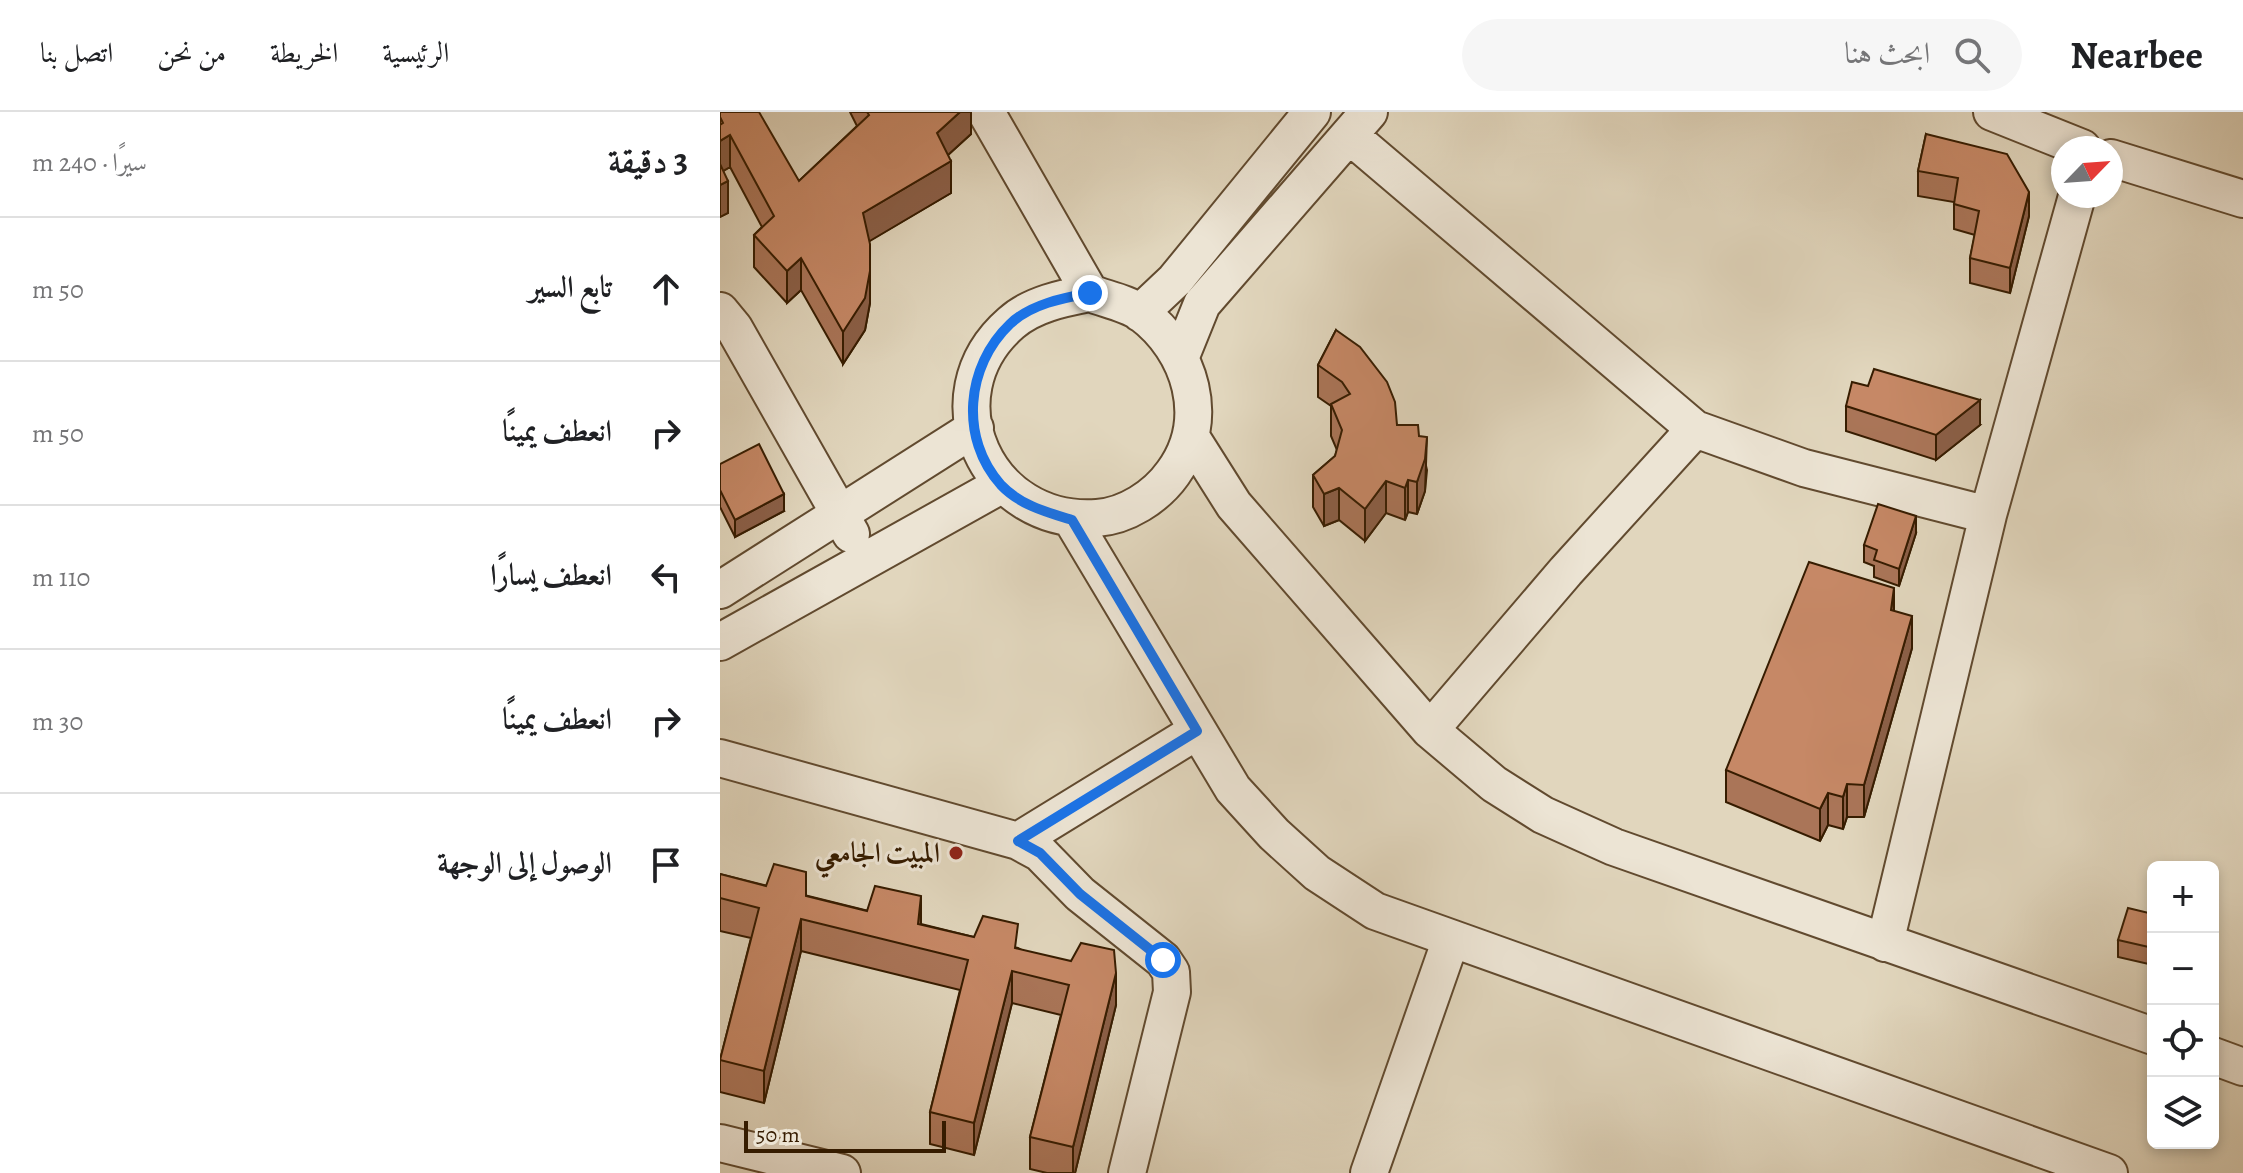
<!DOCTYPE html>
<html lang="ar">
<meta charset="utf-8">
<style>
body{margin:0;font-family:Alegreya,Amiri,serif;background:#f6f6f6;color:#202124;direction:rtl}
.controls{position:absolute;right:24px;bottom:24px;display:grid;overflow:hidden;border-radius:12px;box-shadow:0 4px 12px #0003}
.controls button{width:72px;height:72px;display:grid;place-items:center;padding:0;border:0;border-bottom:2px solid #e0e0e0;background:#fff;color:#202124;font:40px sans-serif}
.compass{position:absolute;left:1331px;top:24px;width:72px;height:72px;border-radius:50%;background:#fff;box-shadow:0 4px 12px #0003;rotate:65deg}
.scale{position:absolute;left:24px;bottom:20px;width:202px;box-sizing:border-box;padding-left:8px;border:4px solid #361c00;border-top:0;font-size:22px;line-height:28px;white-space:nowrap;color:#361c00;-webkit-text-stroke:6px #ece4d4;paint-order:stroke}
.stop{position:absolute;width:24px;height:24px;margin:-18px;border:6px solid #1a73e8;border-radius:50%;background:#fff}
.stop.end{background:#1a73e8;border-color:#fff;box-shadow:0 2px 8px #0008}
.list{margin:0;padding:0;list-style:none}
h2{display:flex;justify-content:space-between;align-items:center;height:104px;margin:0;padding:0 32px;font-size:34px}
h2 small{font-size:26px;font-weight:400;color:#757577}
.list li{display:grid;grid-template-columns:52px 1fr auto;gap:24px;align-items:center;box-sizing:border-box;height:144px;padding:0 32px;border-top:2px solid #e0e0e0}
.list b{display:block;font-size:30px;white-space:nowrap}
.list em{font-size:26px;font-style:normal;color:#757577}
.icon{flex:none;width:44px;height:44px;fill:none;stroke:currentColor;stroke-width:2;stroke-linecap:round;stroke-linejoin:round}
.map{position:relative;flex:none;width:1523px;height:1061px;overflow:hidden;direction:ltr}
header{display:flex;align-items:center;gap:48px;box-sizing:border-box;height:112px;padding:0 40px;background:#fff;border-bottom:2px solid #e0e0e0}
header strong{font-size:38px}
nav{display:flex;gap:44px;margin-inline-start:auto;font-size:28px}
.search{width:560px;height:72px;background:#f6f6f6;display:flex;align-items:center;gap:20px;box-sizing:border-box;padding:0 28px;border-radius:44px;color:#757577;font-size:30px}
main{display:flex}
aside{flex:1;background:#fff}
.map>svg:first-child{display:block}
.lines{fill:none;stroke-linecap:round;stroke-linejoin:round}
.minor-casing{stroke:#614a2f;stroke-width:40}
.minor{stroke:#ece4d4;stroke-width:36}
.wall{fill:#aa7558;stroke:#361c00;stroke-width:2}
.shaded-wall{fill:#8b5f47;stroke:#361c00;stroke-width:2}
.building{fill:#c68866;stroke:#361c00;stroke-width:2}
.route{stroke:#1a73e8;stroke-width:10}
.poi-dot{fill:#8f2418;stroke:#ece4d4;stroke-width:3}
.labels{text-anchor:middle;dominant-baseline:central;stroke-width:6;stroke-linejoin:round;paint-order:stroke}
.poi-label{font-size:28px;font-weight:bold;fill:#361c00;stroke:#ece4d4;text-anchor:end}
</style>
<header>
<strong>Nearbee</strong>
<div class="search"><svg class="icon" aria-label="search" viewBox="0 0 24 24"><circle cx="10" cy="10" r="6"/><path d="M15 15l6 6"/></svg>ابحث هنا</div>
<nav><a>الرئيسية</a><a>الخريطة</a><a>من نحن</a><a>اتصل بنا</a></nav>
</header>
<main>
<div class="map">
<svg width="1523" height="1061" viewBox="0 0 1523 1061">
<rect width="100%" height="100%" fill="#e1d6bd"/>
<filter id="stains"><feTurbulence type="fractalNoise" baseFrequency=".0025" numOctaves="4"/><feColorMatrix values="0 0 0 0 .2 0 0 0 0 .09 0 0 0 0 .02 0 0 0 .5 -.17"/></filter>
<radialGradient id="worn" r=".72"><stop offset=".6" stop-color="#630" stop-opacity="0"/><stop offset="1" stop-color="#630" stop-opacity=".3"/></radialGradient>
<g class="lines">
<g class="minor-casing">
<path id="minor" d="M266,0l104,181
M1272,0l90,36
M629,23l346,294 109,39 184,47
M1391,46l132,41
M370,181c15,6 37,10 51,20 50,37 71,107 32,160 -17,24 -47,43 -76,45 -110,8 -170,-122 -86,-195 21,-19 53,-25 79,-30z
M0,199l14,17 117,206
M420,201l35,-33 137,-168
M461,244l21,-52 167,-192
M471,325l43,68 196,225 64,54 49,31 71,32 539,189
M352,408l161,269 41,45 43,39 58,38 734,262
M0,478l255,-162
M0,530l281,-157
M710,618l136,-159 129,-142
M0,646l298,83 22,12 40,41 83,66 8,12 1,20 -45,181
M298,729l179,-110
M1165,831l103,-428 89,-319
M1493,944l30,11
M0,1031l122,30
M649,1061l82,-234"/>
</g>
<use href="#minor" class="minor"/>
</g>
<path class="wall" d="M0,0l79,69 58,-55 -7,-14h121v22l-23,21 3,38 -82,48 1,62 -5,27 -22,34 -42,-74 -14,13 -33,-36v-32l8,-8 -32,-60 -7,4 5,42 -8,4z
M1206,22l103,82 -19,77 -40,-10v-25l5,-23 -21,-6v-27l-36,-6v-25z
M616,218l61,95 22,11 8,34 -2,21 -8,23 -9,-2 -3,8 -19,-7 -21,28 -26,-21 -15,6 -11,-19v-32l22,-19 2,-6 -6,-14v-30l-13,-9v-32z
M1126,294l134,19 -44,35 -90,-29z
M0,352l64,47 -49,26 -15,-30z
M1196,421l-17,53 -25,-9v-11l-10,-4v-17z
M1174,499l18,37 -48,169h-17l-4,12 -15,-4 -8,16 -94,-39v-32z
M0,762l298,74 98,57 -41,168h-28l-17,-4v-32l31,-122 -49,-12 -38,152 -44,-11v-32l30,-122 -159,-39 -37,152 -44,-11v-32l31,-122 -31,-7z
M1433,802v51l-35,-8v-17z"/>
<path class="shaded-wall" d="M240,0h11v22l-34,31v-32z
M10,23v32l-10,6v-32z
M231,49v32l-88,52v-32z
M8,69v32l-8,4v-32z
M1309,80v24l-19,77v-25z
M150,132v59l-5,27 -22,34v-32z
M81,146v32l-14,13v-32z
M1260,288v25l-44,35v-25z
M707,325l-2,54 -8,23v-32z
M688,368v32l-3,8v-32z
M666,369v32l-21,28v-32z
M619,376v32l-15,6v-32z
M64,382v17l-49,26v-17z
M1196,404v17l-17,53v-17z
M1174,476v32l-3,-10z
M1192,504v32l-48,169v-32z
M1127,672v33l-4,12v-32z
M1108,681v32l-8,16v-32z
M201,784v32l-3,-4z
M81,807v32l-37,152v-32z
M292,859v32l-38,152v-32z
M396,861v32l-41,168h-2v-26z"/>
<path class="building" d="M0,0h39l40,69 70,-66 -2,-3h93l-23,21 14,28 -88,52 7,31v27l-5,27 -22,34 -42,-74 -14,13 -33,-36 20,-19 -44,-81 -10,6v-16l3,-2 -3,-6z
M1206,22l81,20 22,38 -19,76 -40,-10 9,-47 -25,-7 4,-26 -40,-7z
M0,52l8,17 -8,4z
M616,218l24,17 27,35 8,20 2,23h21l1,11 8,1 -2,22 -8,23 -9,-2 -3,8 -19,-7 -21,28 -26,-21 -15,6 -11,-19 22,-19 7,-26 -11,-26 19,-10 -8,-12 -24,-17z
M1154,257l106,31 -44,35 -90,-29 6,-24 16,4z
M39,332l25,50 -49,26 -15,-30v-26z
M1158,392l38,12 -17,53 -25,-9 3,-10 -13,-5z
M1089,450l85,26 -3,22 21,6 -48,169 -17,-1 -4,13 -15,-4 -8,16 -94,-39z
M54,752l32,8v24l61,15 8,-25 46,10 -3,28 56,13 9,-21 35,8 -3,24 56,13 10,-18 33,7 2,23 -43,174 -43,-10 39,-152 -57,-14 -38,152 -44,-11 38,-152 -167,-41 -37,152 -44,-11 39,-152 -39,-10v-24l46,12z
M1408,796l25,6v34l-35,-8z"/>
<g class="lines">
<path class="route" d="M370,181c-27,5 -59,11 -80,31 -44,42 -51,114 -9,161 19,20 45,27 71,35l125,211 -179,110 22,12 40,41 83,66"/>
</g>
<circle class="poi-dot" cx="236" cy="741" r="8"/>
<g class="labels">
<g class="poi-label">
<text x="220" y="741">المبيت الجامعي</text>
</g>
</g>
<rect width="100%" height="100%" filter="url(#stains)"/>
<rect width="100%" height="100%" fill="url(#worn)"/>
</svg>
<div class="controls">
<button>+</button>
<button>−</button>
<button><svg class="icon" aria-label="locate" viewBox="0 0 24 24"><circle cx="12" cy="12" r="6"/><path d="M12 2v4M12 18v4M2 12h4M18 12h4"/></svg></button>
<button><svg class="icon" aria-label="layers" viewBox="0 0 24 24"><path d="M12 4l9 5-9 5-9-5zM3 14l9 5 9-5"/></svg></button>
</div>
<svg class="compass" viewBox="-18 -18 36 36"><path d="M0-13l5 13h-10z" fill="#e53935"/><path d="M0 13l5-13h-10z" fill="#757577"/></svg>
<div class="scale">50 m</div>
<div class="stop" style="left:443px;top:848px"></div>
<div class="stop end" style="left:370px;top:181px"></div>
</div>
<aside>
<h2>3 دقيقة<small>سيرًا · 240 m</small></h2>
<ul class="list">
<li><svg class="icon" aria-label="ahead" viewBox="0 0 24 24"><path d="M12 20V5M6 11l6-6 6 6"/></svg><div><b>تابع السير</b></div><em>50 m</em></li>
<li><svg class="icon" aria-label="right" viewBox="0 0 24 24"><path d="M7 20v-9h11M14 6l5 5-5 5"/></svg><div><b>انعطف يمينًا</b></div><em>50 m</em></li>
<li><svg class="icon" aria-label="left" viewBox="0 0 24 24"><path d="M17 20v-9H6M10 6l-5 5 5 5"/></svg><div><b>انعطف يسارًا</b></div><em>110 m</em></li>
<li><svg class="icon" aria-label="right" viewBox="0 0 24 24"><path d="M7 20v-9h11M14 6l5 5-5 5"/></svg><div><b>انعطف يمينًا</b></div><em>30 m</em></li>
<li><svg class="icon" aria-label="arrive" viewBox="0 0 24 24"><path d="M6 21V4h12l-3 4 3 4H6"/></svg><div><b>الوصول إلى الوجهة</b></div></li>
</ul>
</aside>
</main>
